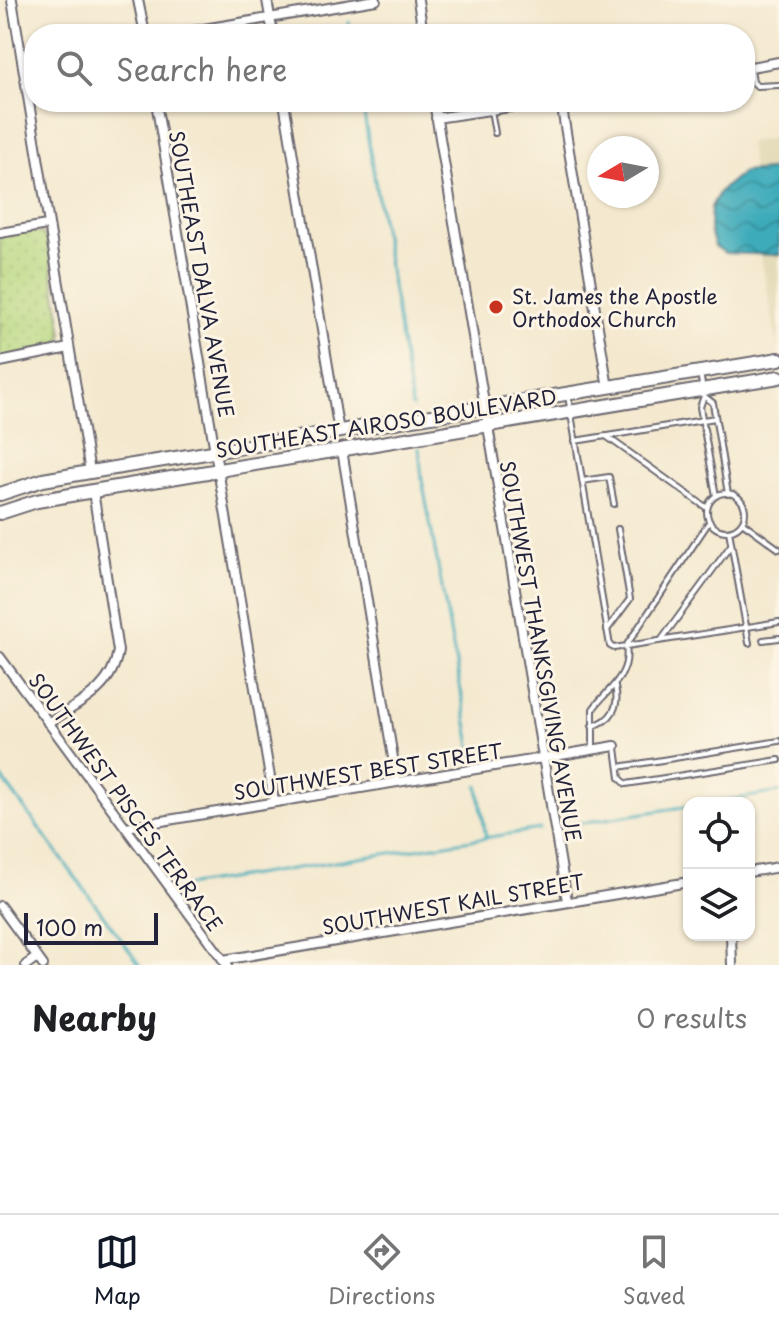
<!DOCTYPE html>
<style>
body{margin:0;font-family:"Playpen Sans",sans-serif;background:#f6f6f6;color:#202124}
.controls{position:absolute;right:24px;bottom:24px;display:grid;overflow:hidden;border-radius:16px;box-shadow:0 2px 6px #0004}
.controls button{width:72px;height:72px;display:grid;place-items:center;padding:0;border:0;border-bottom:2px solid #e0e0e0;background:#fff;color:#202124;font:40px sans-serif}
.compass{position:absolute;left:587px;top:136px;width:72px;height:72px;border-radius:50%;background:#fff;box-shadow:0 2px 6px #0004;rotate:260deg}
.scale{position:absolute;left:24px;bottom:20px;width:134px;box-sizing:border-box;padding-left:8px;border:4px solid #22223b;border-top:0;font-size:22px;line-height:28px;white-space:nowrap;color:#22223b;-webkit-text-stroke:6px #fcf5e5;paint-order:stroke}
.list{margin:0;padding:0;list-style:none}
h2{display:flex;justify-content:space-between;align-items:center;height:104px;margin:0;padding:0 32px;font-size:34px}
h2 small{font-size:26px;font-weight:400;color:#757577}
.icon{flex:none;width:44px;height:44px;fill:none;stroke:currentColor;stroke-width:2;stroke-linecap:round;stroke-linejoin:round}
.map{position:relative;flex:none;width:779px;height:965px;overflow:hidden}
.search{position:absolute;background:#fff;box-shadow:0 2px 6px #0004;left:24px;right:24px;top:24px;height:88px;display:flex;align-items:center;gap:20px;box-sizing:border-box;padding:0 28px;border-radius:32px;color:#757577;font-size:30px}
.sheet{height:248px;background:#fff}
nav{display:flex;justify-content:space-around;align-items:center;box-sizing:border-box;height:112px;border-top:2px solid #e0e0e0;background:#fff;font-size:22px;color:#757577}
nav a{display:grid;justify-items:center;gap:4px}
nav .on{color:#111827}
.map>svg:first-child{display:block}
.built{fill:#e4dbba}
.grass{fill:url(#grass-dots);stroke:#6d7d5e;stroke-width:2}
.water{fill:url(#water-waves);stroke:#2f667a;stroke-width:2}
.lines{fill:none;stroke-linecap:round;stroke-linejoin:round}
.stream{stroke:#3cabba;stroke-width:3}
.service-casing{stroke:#6c686f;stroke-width:8}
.minor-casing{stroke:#6c686f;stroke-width:12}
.secondary-casing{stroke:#6c686f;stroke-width:16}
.service{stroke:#fff;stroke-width:4}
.minor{stroke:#fff;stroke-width:8}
.secondary{stroke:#fff;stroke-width:12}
.poi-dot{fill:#c8321e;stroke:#fcf5e5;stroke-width:3}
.labels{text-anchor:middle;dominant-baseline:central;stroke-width:6;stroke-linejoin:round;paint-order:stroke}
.street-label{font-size:20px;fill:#22223b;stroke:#fcf5e5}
.poi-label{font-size:20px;fill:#22223b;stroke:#fcf5e5;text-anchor:start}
</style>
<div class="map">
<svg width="779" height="965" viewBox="0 0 779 965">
<defs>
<pattern id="grass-dots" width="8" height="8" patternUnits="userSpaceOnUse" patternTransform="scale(2)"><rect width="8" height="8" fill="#b8d880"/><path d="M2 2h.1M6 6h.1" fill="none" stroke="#9eb970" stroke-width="1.8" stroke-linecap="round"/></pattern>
<pattern id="water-waves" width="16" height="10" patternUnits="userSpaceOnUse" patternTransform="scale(2)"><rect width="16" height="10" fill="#3cabba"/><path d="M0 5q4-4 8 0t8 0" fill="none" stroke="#328b98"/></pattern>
</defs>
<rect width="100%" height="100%" fill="#fcf5e5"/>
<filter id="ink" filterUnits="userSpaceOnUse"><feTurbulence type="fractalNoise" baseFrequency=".0125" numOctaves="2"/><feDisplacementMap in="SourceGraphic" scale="16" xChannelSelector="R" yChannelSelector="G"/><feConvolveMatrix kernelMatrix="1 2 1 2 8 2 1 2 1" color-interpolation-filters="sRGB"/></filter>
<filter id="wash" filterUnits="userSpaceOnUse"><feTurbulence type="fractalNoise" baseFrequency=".006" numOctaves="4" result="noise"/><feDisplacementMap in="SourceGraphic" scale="32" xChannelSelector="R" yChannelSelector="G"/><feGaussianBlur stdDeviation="1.8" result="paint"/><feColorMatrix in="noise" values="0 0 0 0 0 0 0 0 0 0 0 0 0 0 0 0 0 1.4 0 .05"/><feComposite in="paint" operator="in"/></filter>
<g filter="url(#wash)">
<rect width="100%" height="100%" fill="#f4e9cf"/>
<path class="built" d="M779,137v210h-1l-16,-85 -13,-120z"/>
<path class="grass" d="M29,231l13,2 5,7 16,94 -4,8 -6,4 -53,13v-123z"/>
<path class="water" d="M779,169v86l-54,-2 -10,-7 -5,-15 1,-24 9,-16 23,-19z"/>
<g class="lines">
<path class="stream" d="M349,22l2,12
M362,102l50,305
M419,448l3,31 51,277
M0,775l140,190
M478,786l8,52
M710,803l69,-11
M568,825l121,-19
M185,886l355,-57"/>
</g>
</g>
<g filter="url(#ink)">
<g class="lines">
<g class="service-casing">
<path id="service" d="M751,69l2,13 4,4 22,-1
M491,110l4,23
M700,373l4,23 -4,11 16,89
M568,396l42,250 4,2 165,-26
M704,396l9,7 15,91
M608,436l107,-18
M575,441l31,-5 101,72
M582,481l27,-4 5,27
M707 512a19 19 0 1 1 38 0a19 19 0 1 1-38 0Z
M742,522l37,27
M729,531l20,112
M607,630l23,-31 -12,-70
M662,639l69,-94
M763,640l16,-2
M592,726c20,-5 28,-20 23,-39
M593,747v-38c15,-21 38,-32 33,-63l83,-124
M616,748l4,30 6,6 153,-24
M619,767l160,-26"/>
</g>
<g class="minor-casing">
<path id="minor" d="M12,0l78,472
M138,0l7,34
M267,0l6,34
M418,0l5,34
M174,34l202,-34
M22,58l12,-1
M745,68l34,-6
M156,102l118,699
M284,102l55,330
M434,102l133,799
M561,102l47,286
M436,118l107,-16
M0,233l47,-8
M0,362l69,-14
M342,450l55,332
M0,657l227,308
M48,723c31,-20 64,-33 70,-72l-25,-160
M126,827l489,-81
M749,872l30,-5
M0,906l43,59
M731,935l1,30
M223,960l466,-78
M26,965l11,-8"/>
</g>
<g class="secondary-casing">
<path id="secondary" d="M0,494l43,-14 47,-8 689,-113
M0,513l37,-12 56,-10 686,-114"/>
</g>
<use href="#service" class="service"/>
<use href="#minor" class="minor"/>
<use href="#secondary" class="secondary"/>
</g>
</g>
<circle class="poi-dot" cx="496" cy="307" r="8"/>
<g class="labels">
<g class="street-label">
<text transform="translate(202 274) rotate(80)">SOUTHEAST DALVA AVENUE</text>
<text transform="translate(386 423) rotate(-9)">SOUTHEAST AIROSO BOULEVARD</text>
<text transform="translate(541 651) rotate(80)">SOUTHWEST THANKSGIVING AVENUE</text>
<text transform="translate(368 771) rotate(-9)">SOUTHWEST BEST STREET</text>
<text transform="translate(126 802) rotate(54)">SOUTHWEST PISCES TERRACE</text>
<text transform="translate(453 904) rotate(-10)">SOUTHWEST KAIL STREET</text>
</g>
<g class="poi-label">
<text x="512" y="296">St. James the Apostle<tspan x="512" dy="23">Orthodox Church</tspan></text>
</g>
</g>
</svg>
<div class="controls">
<button><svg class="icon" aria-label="locate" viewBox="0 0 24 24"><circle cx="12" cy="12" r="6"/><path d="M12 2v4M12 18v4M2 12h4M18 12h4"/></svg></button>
<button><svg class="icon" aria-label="layers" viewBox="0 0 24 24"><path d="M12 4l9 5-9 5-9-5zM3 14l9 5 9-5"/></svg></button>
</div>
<svg class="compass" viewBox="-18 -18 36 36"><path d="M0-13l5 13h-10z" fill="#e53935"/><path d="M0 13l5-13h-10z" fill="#757577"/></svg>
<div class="scale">100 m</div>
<div class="search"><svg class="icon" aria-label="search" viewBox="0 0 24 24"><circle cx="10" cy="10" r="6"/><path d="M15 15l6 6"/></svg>Search here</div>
</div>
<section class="sheet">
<h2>Nearby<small>0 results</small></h2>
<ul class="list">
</ul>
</section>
<nav>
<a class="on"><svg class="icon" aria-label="map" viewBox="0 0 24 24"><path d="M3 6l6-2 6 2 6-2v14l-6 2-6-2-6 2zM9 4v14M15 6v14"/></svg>Map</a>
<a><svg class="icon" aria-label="directions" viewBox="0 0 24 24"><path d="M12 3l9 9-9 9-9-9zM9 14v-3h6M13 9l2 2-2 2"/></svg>Directions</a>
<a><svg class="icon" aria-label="saved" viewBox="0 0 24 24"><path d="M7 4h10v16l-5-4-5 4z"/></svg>Saved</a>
</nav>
